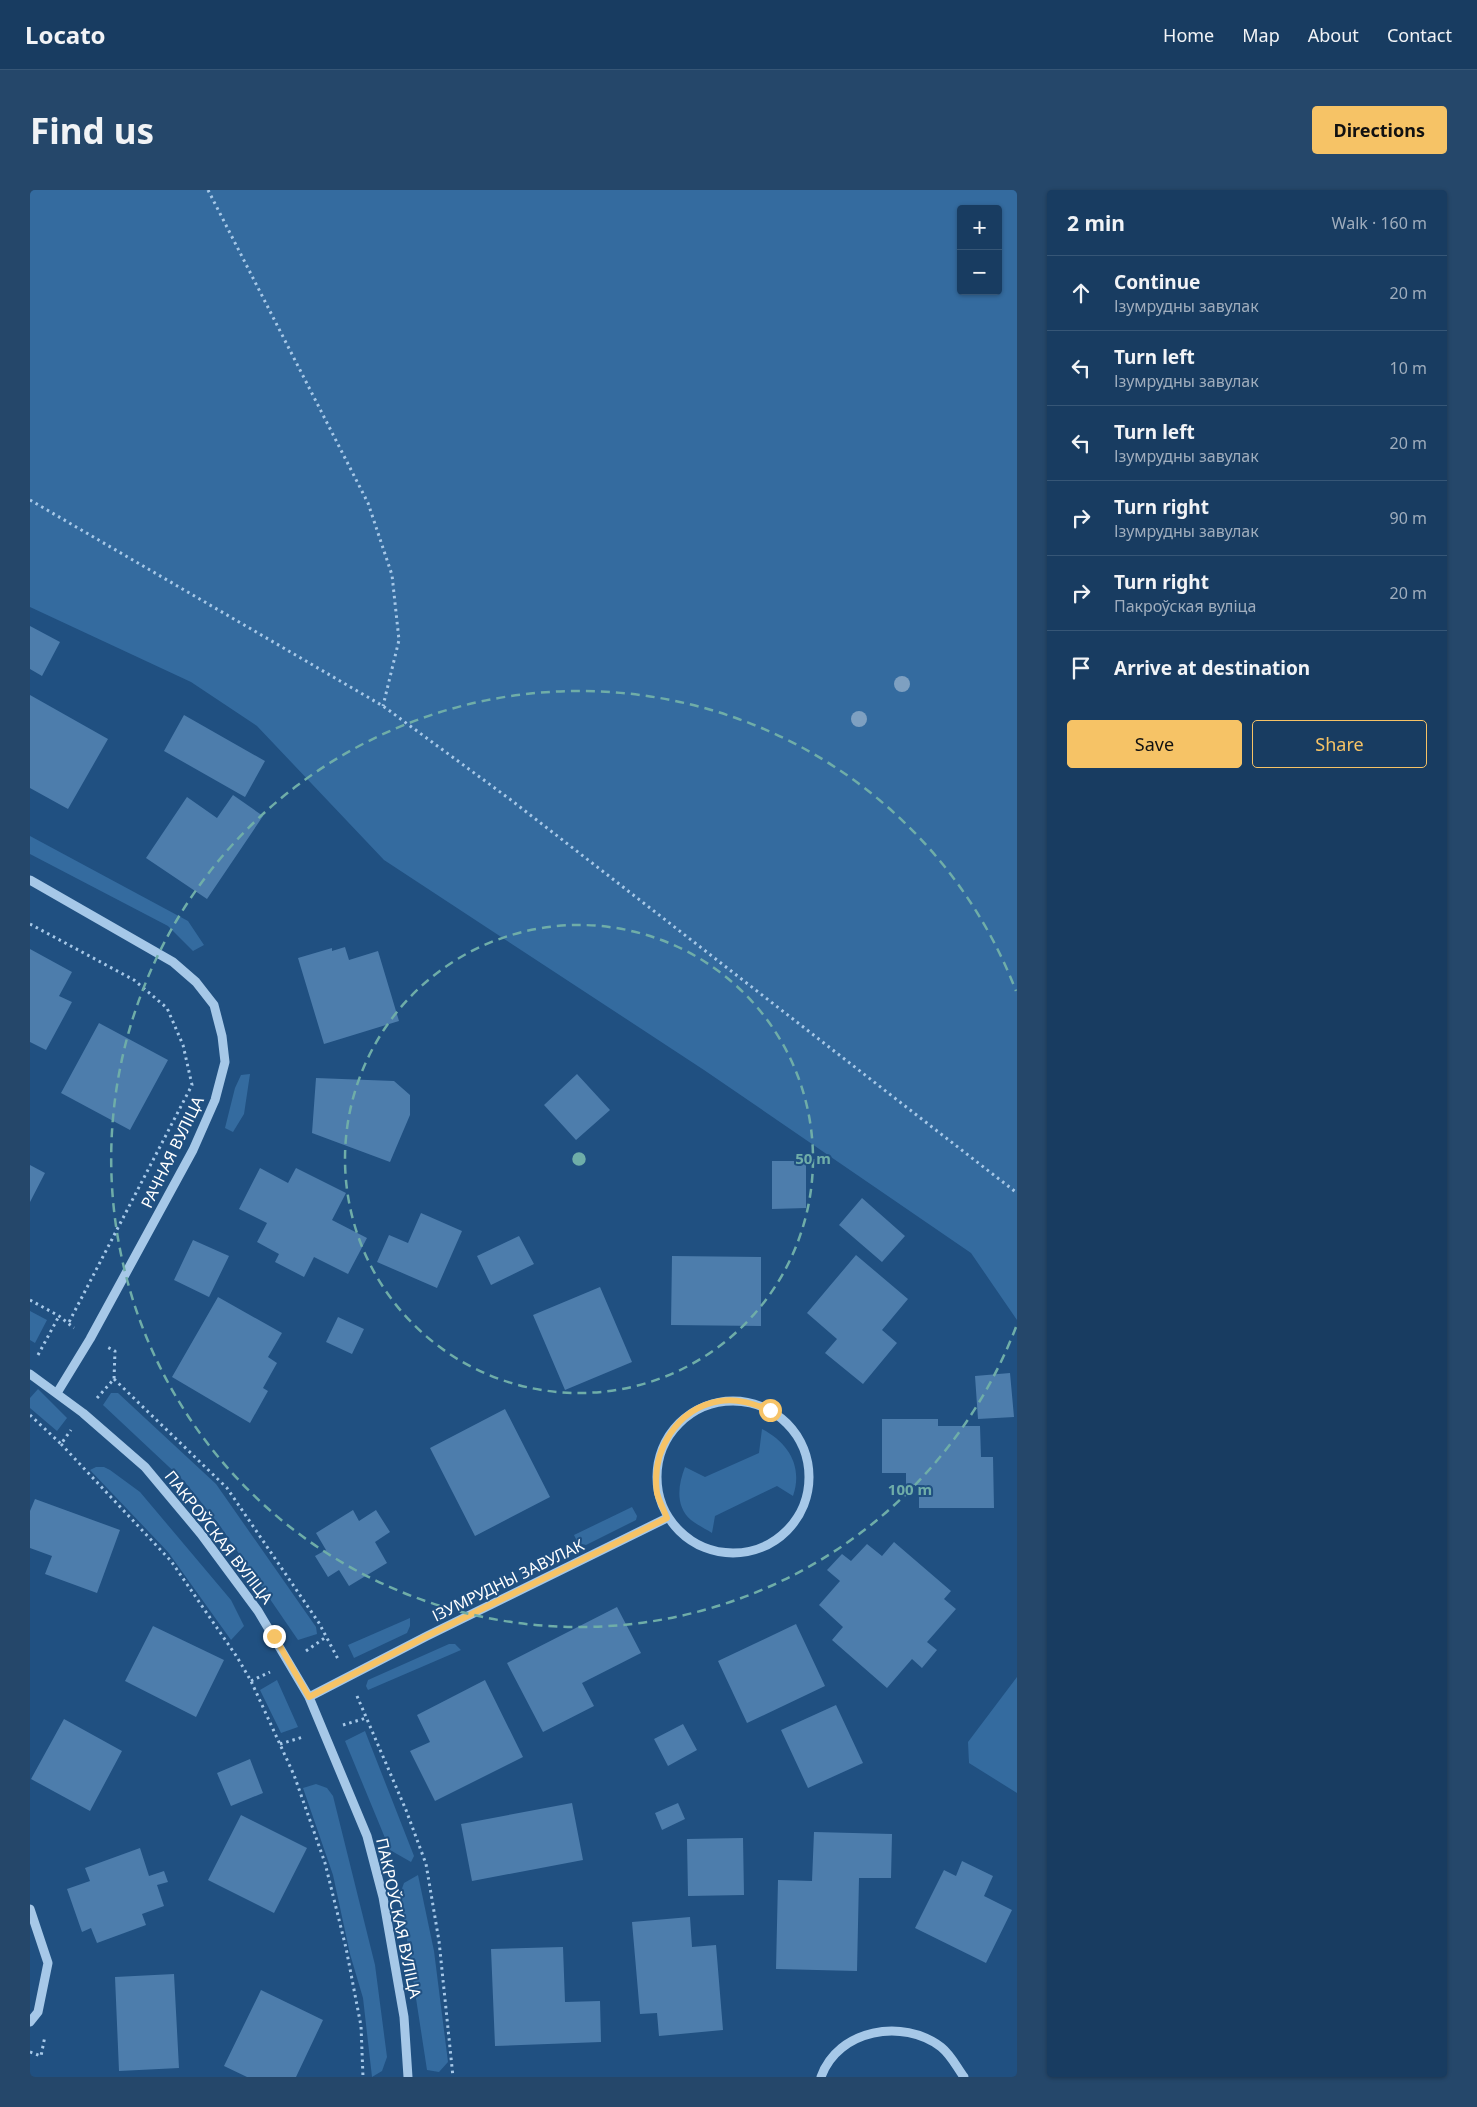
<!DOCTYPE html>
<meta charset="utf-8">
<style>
body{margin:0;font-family:"Noto Sans",sans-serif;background:#25476a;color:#f1f3f6}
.controls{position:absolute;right:15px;top:15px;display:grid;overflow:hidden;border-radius:5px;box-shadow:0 1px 4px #0004}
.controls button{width:45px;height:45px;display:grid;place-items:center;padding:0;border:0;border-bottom:1px solid #365676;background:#183c61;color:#f1f3f6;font:25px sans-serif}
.stop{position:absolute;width:15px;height:15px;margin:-11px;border:4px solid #f6c366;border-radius:50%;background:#fff}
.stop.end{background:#f6c366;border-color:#fff;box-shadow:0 1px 5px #0008}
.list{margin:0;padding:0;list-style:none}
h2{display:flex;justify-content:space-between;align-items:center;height:65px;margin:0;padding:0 20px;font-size:21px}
h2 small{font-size:16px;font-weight:400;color:#9fadbd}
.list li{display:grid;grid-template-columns:32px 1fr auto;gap:15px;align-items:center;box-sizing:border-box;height:75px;padding:0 20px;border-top:1px solid #365676}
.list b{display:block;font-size:19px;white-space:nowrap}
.list p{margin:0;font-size:16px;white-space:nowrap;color:#9fadbd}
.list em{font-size:16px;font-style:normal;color:#9fadbd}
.actions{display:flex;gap:10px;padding:15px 20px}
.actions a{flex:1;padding:11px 0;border:1px solid #f6c366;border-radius:5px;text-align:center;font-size:18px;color:#f6c366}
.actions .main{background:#f6c366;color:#111}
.icon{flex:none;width:28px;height:28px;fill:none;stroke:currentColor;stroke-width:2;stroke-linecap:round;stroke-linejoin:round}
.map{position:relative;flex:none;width:987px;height:1887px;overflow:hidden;border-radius:5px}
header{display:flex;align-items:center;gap:30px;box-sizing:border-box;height:70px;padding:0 25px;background:#183c61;border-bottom:1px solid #365676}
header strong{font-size:24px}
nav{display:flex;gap:28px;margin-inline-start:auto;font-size:18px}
.intro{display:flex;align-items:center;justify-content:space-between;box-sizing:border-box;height:120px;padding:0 30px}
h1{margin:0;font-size:35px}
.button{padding:12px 22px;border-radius:5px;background:#f6c366;color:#111;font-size:18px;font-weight:700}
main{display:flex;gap:30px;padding:0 30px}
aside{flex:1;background:#183c61;border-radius:5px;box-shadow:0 1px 4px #0004}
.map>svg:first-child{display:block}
.green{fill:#346b9f;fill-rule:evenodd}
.building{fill:#4d7dac}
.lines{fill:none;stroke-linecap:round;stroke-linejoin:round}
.path{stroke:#a6c8e8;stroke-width:3;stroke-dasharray:2.5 4;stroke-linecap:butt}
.minor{stroke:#a6c8e8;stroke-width:9}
.tree{fill:#7ea0c1}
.route{stroke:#f6c366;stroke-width:6}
.ring{fill:none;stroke:#6fada8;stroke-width:2.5;stroke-dasharray:9 6}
.labels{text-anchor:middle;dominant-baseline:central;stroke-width:4;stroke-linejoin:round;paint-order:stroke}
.street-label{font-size:16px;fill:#fff;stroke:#205081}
.centre{fill:#6fada8;stroke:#205081;stroke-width:2.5}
.ring-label{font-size:15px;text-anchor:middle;font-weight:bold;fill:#6fada8;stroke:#205081;stroke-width:4;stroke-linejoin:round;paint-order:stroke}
</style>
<header>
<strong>Locato</strong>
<nav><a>Home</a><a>Map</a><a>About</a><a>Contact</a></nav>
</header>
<div class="intro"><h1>Find us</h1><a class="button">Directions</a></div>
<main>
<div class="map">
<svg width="987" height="1887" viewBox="0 0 987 1887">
<rect width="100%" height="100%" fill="#205081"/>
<path class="green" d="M0,0h987v1130l-46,-67 -267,-183 -320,-210 -127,-134 -66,-44 -161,-75zM931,19h37v82h-37z
M0,646l158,85 16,24 -11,6 -25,-25 -138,-72z
M220,884l-6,40 -11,18 -8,-4 10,-40 6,-13z
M0,1121l17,9 -12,23 -5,-3z
M8,1199l29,29 -10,13 -27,-23v-10z
M81,1203h7l98,91 100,143 1,7 -19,6 -80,-117 -34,-42 -81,-76z
M732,1239c27,14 41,38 31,67l-16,-10 -62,30 -3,17c-6,-4 -15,-8 -21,-13 -16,-14 -13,-35 -6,-53l20,10 54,-24z
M66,1277h8l6,3 30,22 91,108 13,26 -13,14 -63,-88 -78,-82z
M602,1317l5,9 -1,4 -50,25 -8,-2 -4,-8z
M380,1428v8l-3,7 -53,25 -6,-13z
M419,1454h6l6,6 -93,40 -2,-4 2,-6z
M987,1487v116l-48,-30 -1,-21z
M247,1490l21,47 -17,6 -21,-43z
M335,1541l49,125 -3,6 -21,-12 -45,-109z
M286,1594l11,4 6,8 42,169 12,92 -5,14 -10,6 -9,-79 -13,-44 -17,-79 -30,-87z
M388,1685l16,76 14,111 -9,10 -12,-2 -27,-176 4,-11z"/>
<path class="building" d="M0,436l30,16 -18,34 -12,-7z
M0,505l78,44 -40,70 -38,-21z
M154,525l81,46 -20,36 -81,-46z
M203,605l30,21 -56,83 -61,-41 41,-61 30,21z
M315,757l4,13 29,-9 21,70 -75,23 -26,-86 34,-10v3z
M0,759l42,23 -13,24 13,6 -26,48 -16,-8z
M69,833l69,37 -38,70 -69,-37z
M547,884l33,36 -34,30 -32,-35z
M286,888l78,3 16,14v20l-20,47 -78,-29z
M742,971h34v47l-34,1z
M0,975l15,8 -15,29z
M230,978l28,15 8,-15 50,25 -14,27 35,18 -19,36 -34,-17 -10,20 -29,-15 4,-8 -22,-12 10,-19 -28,-14z
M832,1008l43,38 -23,26 -43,-37z
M391,1023l41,18 -25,57 -60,-26 12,-27 19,8z
M489,1046l15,28 -43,21 -14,-29z
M163,1050l36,16 -20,41 -35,-17z
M826,1065l52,44 -26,31 15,13 -34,41 -38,-31 12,-14 -30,-26z
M642,1066l89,1v69l-90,-1z
M570,1097l32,75 -67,28 -32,-75z
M188,1107l64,36 -14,24 9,6 -14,25 5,3 -18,32 -78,-46z
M308,1127l26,12 -12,25 -26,-12z
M980,1183l4,44 -36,2 -3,-43z
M475,1219l45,88 -75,39 -45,-88z
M852,1229h56v7h42l1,31h12l1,51h-75v-23h-13v-12h-24z
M5,1309l85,31 -23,63 -52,-19 7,-18 -22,-8v-37z
M323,1320l6,11 17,-11 14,22 -15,10 12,21 -38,23 -10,-16 -11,7 -13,-21 11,-6 -10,-17z
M864,1352l57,49 -7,8 12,10 -29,33 10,8 -15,18 -10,-9 -25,29 -55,-48 11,-13 -24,-22 21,-24 -13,-11 15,-16 9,7 16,-17 15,12z
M587,1417l24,46 -59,30 12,23 -51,26 -36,-69z
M766,1434l29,62 -78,37 -29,-62z
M123,1436l71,34 -28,57 -71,-36z
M455,1490l38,77 -88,44 -25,-50 20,-9 -13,-27z
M806,1515l27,58 -55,25 -27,-58z
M34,1529l58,32 -32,60 -59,-32z
M653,1534l14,26 -29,16 -14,-27z
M220,1569l13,34 -32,13 -14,-33z
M542,1613l11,57 -111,21 -11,-57z
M648,1613l7,16 -23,11 -7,-17z
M211,1625l66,33 -33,65 -66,-33z
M784,1642l78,2 -1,44h-32l-2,93 -81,-2 2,-89 34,1z
M713,1648l1,57 -56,1 -1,-57z
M110,1658l9,28 15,-5 4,11 -11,3 7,21 -22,8 4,11 -49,18 -6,-15 -9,4 -15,-43 23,-8 -5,-13z
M932,1671l31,15 -9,20 28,14 -26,53 -71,-35 29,-58 12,6z
M660,1727l2,30 24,-2 7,85 -64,6 -2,-23 -17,1 -8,-92z
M533,1757l2,55 35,-1 1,41 -106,4 -4,-97z
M144,1784l5,94 -60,3 -4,-94z
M231,1800l62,30 -27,57h-49l-23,-11z"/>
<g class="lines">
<path class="path" d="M178,0l160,313 24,72 7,65 -16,66
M0,310l353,206 128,94 506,393
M0,734l104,56 33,28 16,37 9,40 -124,239
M0,1110l29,16 15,12
M8,1165l21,-39
M84,1189l113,109 92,135 19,36
M67,1208l17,-19 1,-28 -8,-4
M0,1225l31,29 10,-14
M31,1254l110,117 66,96 14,24 43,94 31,88 21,85 15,78 2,51
M276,1461l20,-14
M221,1491l19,-9
M327,1506l49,114 20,54 13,77 14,136
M313,1535l23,-7
M250,1554l23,-7
M0,1862l11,4 4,-20"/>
<path class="minor" d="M0,690l143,82 23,20 18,23 8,31 3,26 -10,38 -22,50 -103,189 -33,54
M0,1184l53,39 62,54 56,67 57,77 51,86 58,139 16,61 21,120 4,60
M627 1287a76 76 0 1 1 152 0a76 76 0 1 1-152 0Z
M279,1507l118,-61 240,-118
M0,1719l18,54 -10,49 -8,10
M791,1887c17,-48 82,-59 120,-30 10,8 15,19 23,30"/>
</g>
<g class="tree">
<circle cx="872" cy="494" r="8"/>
<circle cx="829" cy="529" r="8"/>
</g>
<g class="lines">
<path class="route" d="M244,1446l35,61 118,-61 240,-118c-3,-8 -8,-17 -10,-25 -6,-42 20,-85 63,-92 17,-3 34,3 50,9"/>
</g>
<g class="ring">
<circle cx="549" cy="969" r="234"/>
<path d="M986 1137A468 468 0 1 1 986 801"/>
</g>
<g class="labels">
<g class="street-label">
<text transform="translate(142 962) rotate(-64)">РАЧНАЯ ВУЛІЦА</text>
<text transform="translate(189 1347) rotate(52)">ПАКРОЎСКАЯ ВУЛІЦА</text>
<text transform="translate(478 1390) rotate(-26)">ІЗУМРУДНЫ ЗАВУЛАК</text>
<text transform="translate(369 1728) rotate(78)">ПАКРОЎСКАЯ ВУЛІЦА</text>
</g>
</g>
<circle cx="549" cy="969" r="8" class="centre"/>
<g class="ring-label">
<text x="783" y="974">50 m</text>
<text x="880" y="1305">100 m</text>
</g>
</svg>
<div class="controls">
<button>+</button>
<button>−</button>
</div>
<div class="stop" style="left:740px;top:1220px"></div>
<div class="stop end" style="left:244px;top:1446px"></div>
</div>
<aside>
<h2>2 min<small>Walk · 160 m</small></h2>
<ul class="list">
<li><svg class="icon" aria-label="ahead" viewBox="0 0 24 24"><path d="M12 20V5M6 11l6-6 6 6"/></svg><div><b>Continue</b><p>Ізумрудны завулак</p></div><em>20 m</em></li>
<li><svg class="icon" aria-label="left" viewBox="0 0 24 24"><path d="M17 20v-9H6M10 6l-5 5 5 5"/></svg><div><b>Turn left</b><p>Ізумрудны завулак</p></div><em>10 m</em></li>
<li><svg class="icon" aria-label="left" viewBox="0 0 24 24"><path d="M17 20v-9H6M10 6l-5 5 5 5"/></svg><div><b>Turn left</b><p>Ізумрудны завулак</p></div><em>20 m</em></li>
<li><svg class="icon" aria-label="right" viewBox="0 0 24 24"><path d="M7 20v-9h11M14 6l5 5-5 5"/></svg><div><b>Turn right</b><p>Ізумрудны завулак</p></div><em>90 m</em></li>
<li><svg class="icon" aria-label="right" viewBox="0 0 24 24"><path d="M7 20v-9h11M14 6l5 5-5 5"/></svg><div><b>Turn right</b><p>Пакроўская вуліца</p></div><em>20 m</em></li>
<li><svg class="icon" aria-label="arrive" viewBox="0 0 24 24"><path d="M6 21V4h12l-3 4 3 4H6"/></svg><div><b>Arrive at destination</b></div></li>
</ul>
<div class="actions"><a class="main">Save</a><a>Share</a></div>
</aside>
</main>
